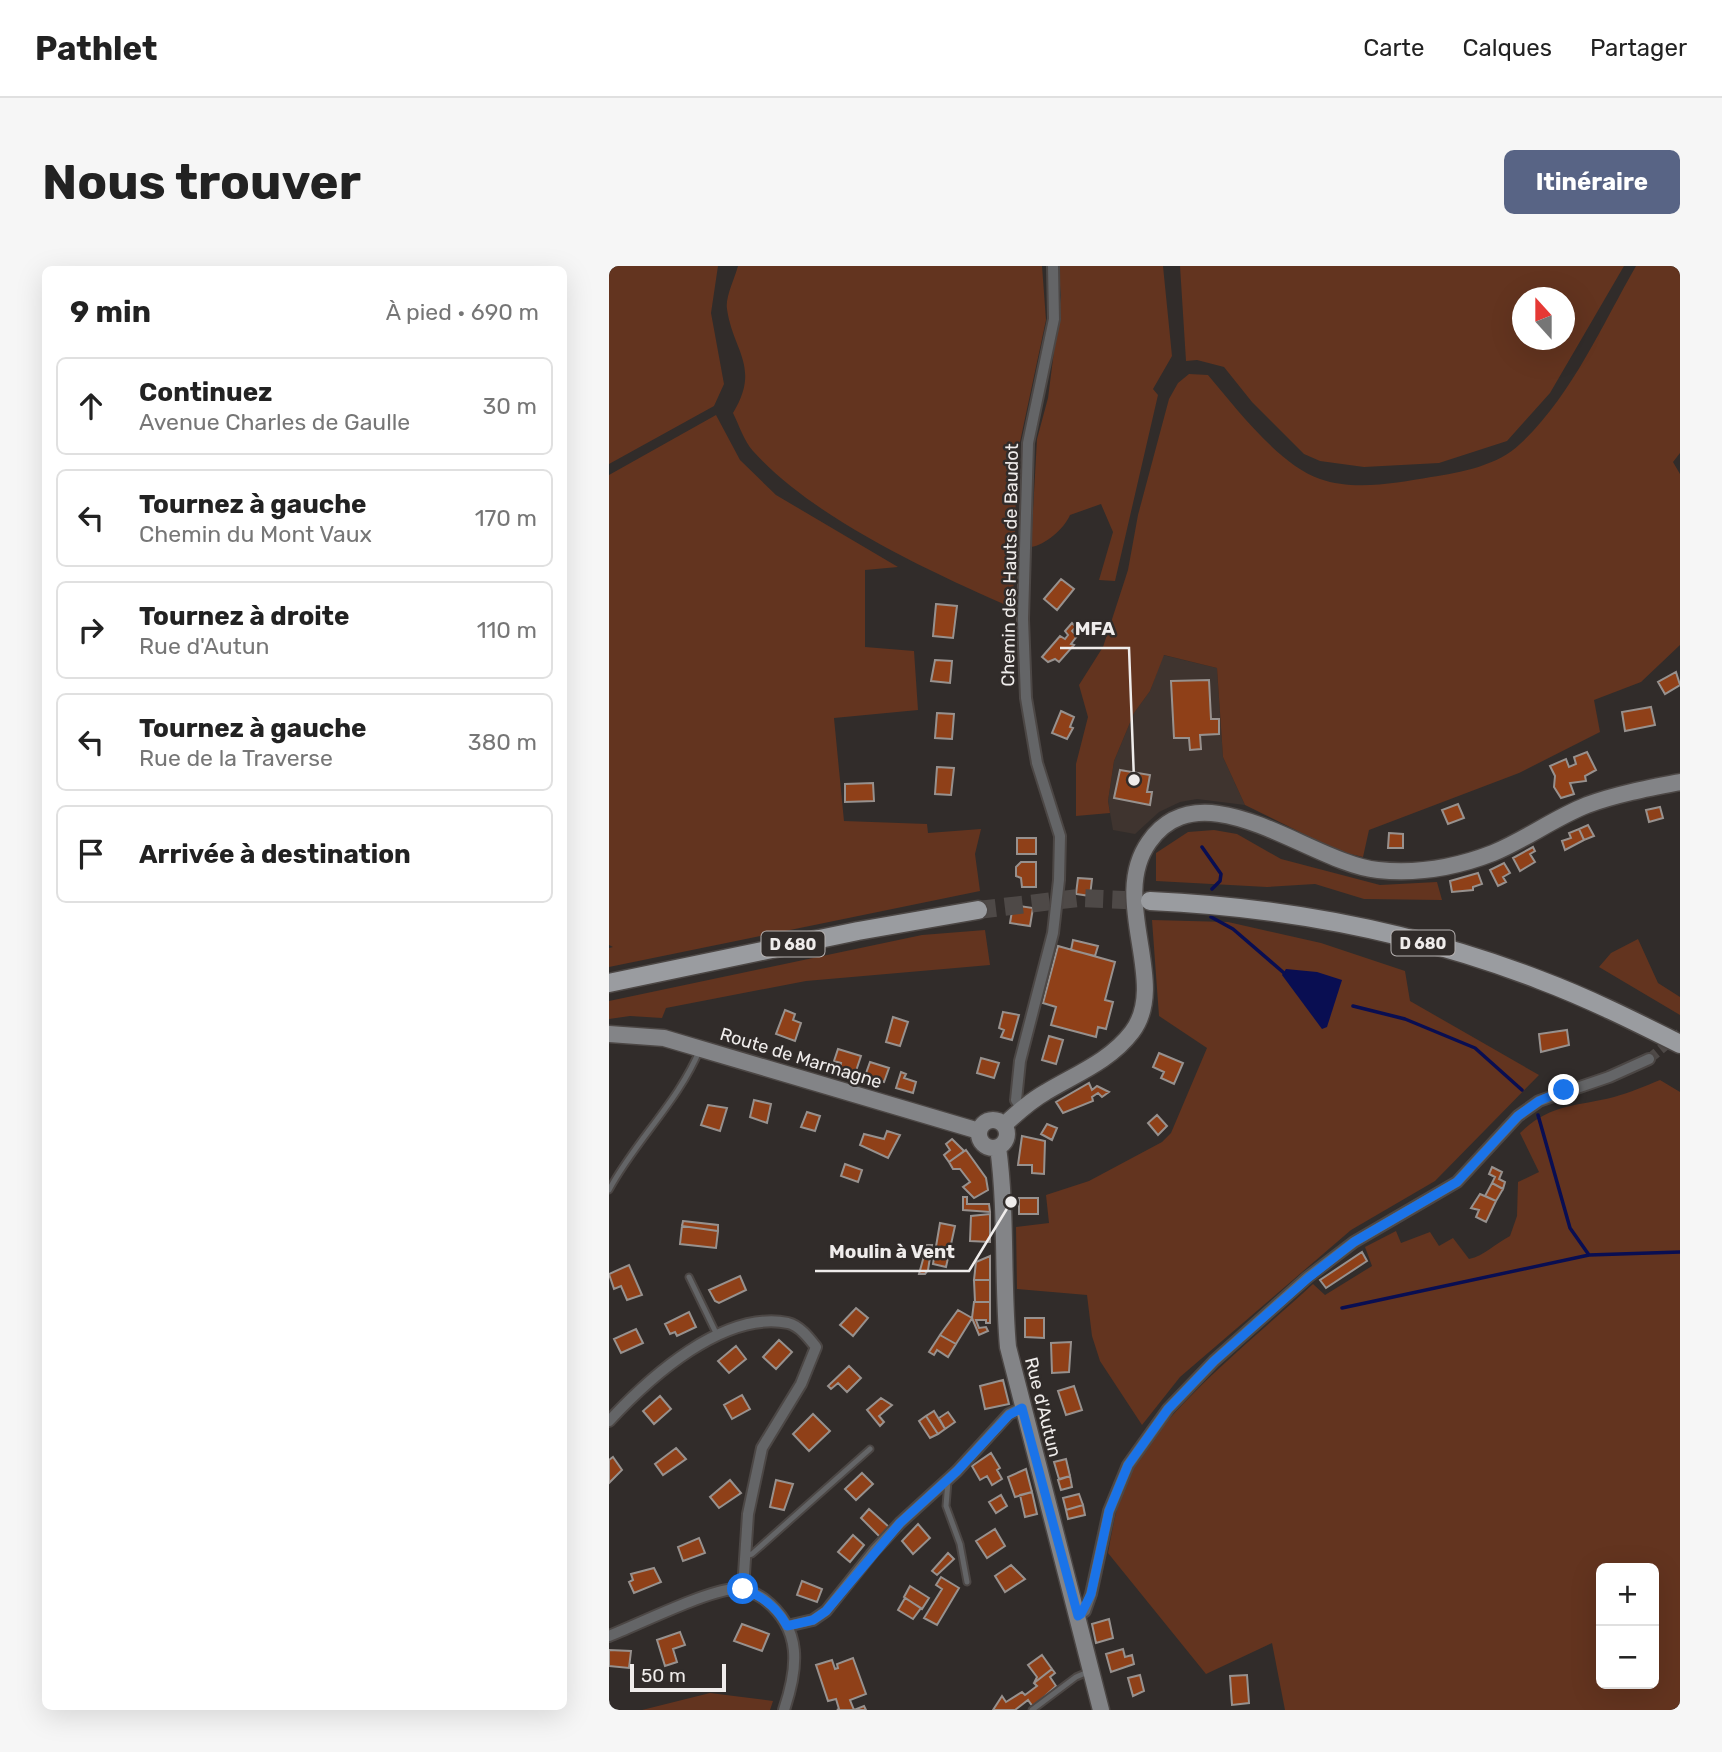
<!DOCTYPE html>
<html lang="fr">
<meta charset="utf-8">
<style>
body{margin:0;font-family:Rubik,sans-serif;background:#f6f6f6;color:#222}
.controls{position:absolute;right:21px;bottom:21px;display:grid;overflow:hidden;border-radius:10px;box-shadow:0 7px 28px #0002}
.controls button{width:63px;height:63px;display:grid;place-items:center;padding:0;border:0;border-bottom:2px solid #e0e0e0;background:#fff;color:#222;font:35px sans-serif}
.compass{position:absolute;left:903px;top:21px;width:63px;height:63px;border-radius:50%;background:#fff;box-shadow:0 7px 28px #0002;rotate:339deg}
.scale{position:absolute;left:21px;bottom:18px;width:96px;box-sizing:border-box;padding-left:7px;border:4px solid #efeceb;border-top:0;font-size:19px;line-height:24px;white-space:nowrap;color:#efeceb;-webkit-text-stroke:5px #312c2a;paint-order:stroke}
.stop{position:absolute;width:21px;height:21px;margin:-16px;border:5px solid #1a73e8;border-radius:50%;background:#fff}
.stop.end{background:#1a73e8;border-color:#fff;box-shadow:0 2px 7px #0008}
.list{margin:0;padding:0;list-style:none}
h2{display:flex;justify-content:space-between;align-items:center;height:91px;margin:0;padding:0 28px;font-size:30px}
h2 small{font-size:23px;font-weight:400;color:#767676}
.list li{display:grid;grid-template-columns:46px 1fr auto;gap:21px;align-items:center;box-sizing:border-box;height:98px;margin:0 14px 14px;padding:0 14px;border:2px solid #e0e0e0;border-radius:10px}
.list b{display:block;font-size:26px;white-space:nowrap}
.list p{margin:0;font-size:23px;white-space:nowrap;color:#767676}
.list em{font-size:23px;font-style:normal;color:#767676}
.icon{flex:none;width:38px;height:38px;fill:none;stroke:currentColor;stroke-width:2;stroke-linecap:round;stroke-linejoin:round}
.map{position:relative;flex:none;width:1071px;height:1444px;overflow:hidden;border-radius:10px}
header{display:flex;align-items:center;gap:42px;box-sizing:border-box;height:98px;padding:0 35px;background:#fff;border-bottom:2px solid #e0e0e0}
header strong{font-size:33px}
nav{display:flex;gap:38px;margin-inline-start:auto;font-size:24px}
.intro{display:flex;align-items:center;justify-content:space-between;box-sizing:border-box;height:168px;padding:0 42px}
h1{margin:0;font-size:49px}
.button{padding:18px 32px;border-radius:10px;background:#586485;color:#fff;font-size:24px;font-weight:700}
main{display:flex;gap:42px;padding:0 42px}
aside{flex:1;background:#fff;border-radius:10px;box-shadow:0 7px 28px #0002}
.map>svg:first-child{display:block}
.built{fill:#3f342f}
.green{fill:#63341f;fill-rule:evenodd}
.water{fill:#090e52}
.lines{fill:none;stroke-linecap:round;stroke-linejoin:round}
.stream{stroke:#090e52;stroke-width:3.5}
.building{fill:#8f4018;stroke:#97918e;stroke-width:2}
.minor-tunnel{stroke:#4e4947;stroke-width:10;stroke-dasharray:10 5;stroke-linecap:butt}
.primary-tunnel{stroke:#4e4947;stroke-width:18;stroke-dasharray:18 9;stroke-linecap:butt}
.service-casing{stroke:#4c4745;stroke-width:9}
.minor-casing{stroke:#4c4745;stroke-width:14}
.secondary-casing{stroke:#4c4745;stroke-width:19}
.primary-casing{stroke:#4c4745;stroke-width:21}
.service{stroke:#646567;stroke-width:5}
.minor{stroke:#646567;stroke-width:10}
.secondary{stroke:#838487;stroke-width:16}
.primary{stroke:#9a9ca0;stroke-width:18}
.route{stroke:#1a73e8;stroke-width:9}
.labels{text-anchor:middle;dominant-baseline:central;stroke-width:5;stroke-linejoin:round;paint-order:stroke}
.shield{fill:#312c2a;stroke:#b6b2b1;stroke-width:2}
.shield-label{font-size:16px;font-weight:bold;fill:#efeceb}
.street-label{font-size:18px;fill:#efeceb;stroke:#312c2a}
.leader{fill:none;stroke:#efeceb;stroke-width:2.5}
.callout-dot{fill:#efeceb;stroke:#312c2a;stroke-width:2.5}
.callout-label{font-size:19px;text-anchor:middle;font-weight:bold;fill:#efeceb;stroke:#312c2a;stroke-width:5;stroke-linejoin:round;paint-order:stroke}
</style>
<header>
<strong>Pathlet</strong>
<nav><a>Carte</a><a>Calques</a><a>Partager</a></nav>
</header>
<div class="intro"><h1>Nous trouver</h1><a class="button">Itinéraire</a></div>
<main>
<aside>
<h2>9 min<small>À pied · 690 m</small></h2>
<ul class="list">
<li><svg class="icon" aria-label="ahead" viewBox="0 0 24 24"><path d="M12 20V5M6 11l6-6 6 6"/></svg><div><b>Continuez</b><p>Avenue Charles de Gaulle</p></div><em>30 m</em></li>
<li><svg class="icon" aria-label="left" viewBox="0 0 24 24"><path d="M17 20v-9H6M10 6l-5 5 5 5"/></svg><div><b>Tournez à gauche</b><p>Chemin du Mont Vaux</p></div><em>170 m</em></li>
<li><svg class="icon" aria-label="right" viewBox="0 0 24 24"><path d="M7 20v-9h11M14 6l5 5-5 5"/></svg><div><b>Tournez à droite</b><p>Rue d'Autun</p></div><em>110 m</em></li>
<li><svg class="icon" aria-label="left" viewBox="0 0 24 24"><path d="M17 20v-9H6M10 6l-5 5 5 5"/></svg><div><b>Tournez à gauche</b><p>Rue de la Traverse</p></div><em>380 m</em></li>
<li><svg class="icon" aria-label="arrive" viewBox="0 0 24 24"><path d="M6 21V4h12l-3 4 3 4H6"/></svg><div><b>Arrivée à destination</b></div></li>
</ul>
</aside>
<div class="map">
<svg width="1071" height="1444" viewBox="0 0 1071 1444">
<rect width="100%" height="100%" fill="#312c2a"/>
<path class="built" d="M554,389l54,13 6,89 22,48 -48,-6 -17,3 -21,10 -24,22 -22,-4 -5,-29 6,-40 20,-48 16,-22z"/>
<path class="green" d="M0,0h109l-7,47 13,71 -10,22 -105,58z
M129,0h304l4,54 -29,136 -4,152c-83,-36 -200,-90 -260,-157 -9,-10 -14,-26 -20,-38 28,-46 0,-62 -6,-104 -2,-12 8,-31 11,-43z
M449,0h105l9,90 -19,33 5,6 -43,186 -16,-1 14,-48 -12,-28 -31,11c-6,14 -25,30 -39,32l6,-108 11,-41 13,-102z
M571,0h444l-74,127 -43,48 -68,22 -75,4 -44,-6 -16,-7 -52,-52 -28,-35 -27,-7 -11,1zM914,32h42v42h-42z
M1027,0h44v187l-7,9 7,12v171l-39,37 -47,18 6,32 -81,41 -150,57 -6,27 -25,-6 -93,-46 -22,-48 -6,-89 -53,-13 -14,36 -16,22 -20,48 -6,40 2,12 -34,3v-52l12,-47 -9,-32 24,-38 25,-77 10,-55 31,-116 9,-16 11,-9 19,1c28,33 71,90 112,104 34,12 77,4 111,-2 29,-4 68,-12 89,-33 51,-47 82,-119 116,-178z
M107,149l24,45 36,35 122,72 -33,3v77l49,4 4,59 -84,8 10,103 83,3 1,9 53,-4 -6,25 5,37 -371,76v-19l4,-1 -4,-2v-470z
M605,564l23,4 44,25 99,26 57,-3 5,18 -78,-1 -49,-15 -48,3 -111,-6v-28l32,-21z
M543,654l76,2 93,21 84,28 5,30 129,74 -104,106 -84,49 -171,147 -38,48 -42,-64 -8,-25 -5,-41 -70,-6 -1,-62 33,-4 -3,-28 43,-14 73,-39 9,-9 36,-85 -48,-32z
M376,664l5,35 -184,16 -140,27 -4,10 -32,-2 -21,3v-18l313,-66z
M1029,673l20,44 22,14v18l-81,-48 12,-14z
M1051,814l20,12v618h-395l-13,-67 -66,31 -98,-121c5,-28 10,-58 24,-83 34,-63 127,-136 181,-186l12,11 47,-29 -7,-19 31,-16 5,12 29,-11 9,14 14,-8 16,21c15,-3 27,-16 41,-23l7,-20 1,-34 21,-10 -19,-39c31,-30 55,-26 94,-36 15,-4 31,-11 46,-17zM992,1302h53v116h-53z
M101,1427l63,8 -3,9h-128z"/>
<path class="water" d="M677,703l31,3 25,8 -15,47 -5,2 -40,-54z"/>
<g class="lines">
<path class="stream" d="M593,581l19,27 -1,7 -8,8
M602,651l22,12 51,44
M744,740l52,13 70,29 47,42
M929,849l32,113 19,27
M733,1042l247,-53 91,-3"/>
</g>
<path class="building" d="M452,313l13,10 -17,21 -13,-11z
M327,338l21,2 -4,32 -20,-2z
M463,357l4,4 -4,4 5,5 -6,8 3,1 -15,17 -4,-3 -7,3 -6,-5 18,-21 5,3 3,-4 -3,-4z
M326,394l17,1 -2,22 -19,-2z
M1067,406l4,13 -15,9 -7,-12z
M600,414l2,39h8v15l-19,1 1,14 -11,1 -1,-12h-15l-3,-57z
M1042,441l4,18 -30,6 -3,-19z
M452,445l13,6 -4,10 3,1 -6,11 -15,-6z
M328,447l17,1 -2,25 -17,-1z
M978,486l9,18 -11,6 1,5 -16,2 4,11 -13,4 -7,-11 1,-11 -5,-10 16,-7 3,8 7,-3 -2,-7z
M328,501l17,1 -3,27 -16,-1z
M511,504l30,5 -3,17h5l-2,13 -36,-7z
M264,517l1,18 -29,1v-18z
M849,538l6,14 -16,6 -6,-14z
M1051,541l3,11 -14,4 -3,-12z
M979,559l6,11 -10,4 -5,-11z
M970,563l5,11 -19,10 -3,-9 9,-3 -2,-5z
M780,567l14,1v14h-15z
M408,572h19v16h-19z
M924,581l2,4 -5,3 5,8 -15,9 -7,-13z
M412,596h15v25h-14l-1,-9 -5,-2v-9z
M895,597l6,10 -7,4 3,5 -8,4 -8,-16z
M869,607l4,11 -9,3v3l-21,2 -2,-11z
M469,612l14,1 -2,17 -14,-2z
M404,639l20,3 -3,18 -20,-3z
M464,674l25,6 -3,10 -24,-6z
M449,680l57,16 -10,38 8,2 -7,27 -8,-2 -2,10 -45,-12 5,-18 -13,-4z
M176,744l10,4 -2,6 8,3 -6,18 -19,-7z
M394,746l16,3 -7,25 -11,-3 3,-7 -5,-2z
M284,751l15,5 -8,24 -14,-4z
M958,764l2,15 -28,7 -2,-18z
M440,770l14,4 -7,24 -14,-4z
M229,783l23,7 -6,18 -15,-6 1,-5 -7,-2z
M550,787l24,10 -9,21 -13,-6 3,-6 -11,-5z
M372,792l18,5 -5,15 -17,-5z
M261,796l19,6 -5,14 -19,-6z
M292,806l5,2 -2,4 12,4 -3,11 -17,-5z
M480,817l3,7 5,-4 12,6 -7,5 -4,-4 -6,4 1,4 -30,12 -7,-11z
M145,834l17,4 -4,19 -17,-6z
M99,839l19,3 -7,23 -19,-6z
M198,846l13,4 -5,15 -14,-4z
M548,849l10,11 -9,9 -10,-12z
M438,858l10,4 -5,12 -11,-6z
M278,865l13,4 -12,23 -28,-13 4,-11 20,5z
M413,870l23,5 -1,33 -12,-1v-8h-14z
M343,873l12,12 -15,11 -5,-7 6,-5 -4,-6z
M357,884l20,28 2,12 -14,8 -11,-11 7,-5 -10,-13h-7l-4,-7z
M236,898l17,6 -4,12 -17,-6z
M883,901l10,5 -3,7 6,3 -2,7 -11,-6 3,-6 -6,-3z
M883,917l11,6 -7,12 -11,-5z
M871,928l16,7 -10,21 -10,-5 3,-7 -8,-2z
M354,931h4v7h22l1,8 -27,-2z
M410,932h19v16h-19z
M381,948v28l-20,-1 1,-25z
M74,955l35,4v6l-36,-5z
M331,957l15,3 -9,41 -13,-3z
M73,960l36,5 -2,17 -36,-4z
M318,979h5l-4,25 -3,4h-6z
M753,986l5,9 -41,27 -6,-8z
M381,990v24h-16l2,-18z
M20,999l13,30 -15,5 -6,-14 -7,3 -5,-15z
M131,1010l6,14 -27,13 -4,-2 -6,-11z
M365,1014h16v22h-15z
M365,1036h16v21h-4v-3h-10l3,8 7,-1 2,4 -9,4 -7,-17z
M247,1042l12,10 -15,18 -13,-11z
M349,1044l14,8 -16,26 -16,-9z
M80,1046l7,15 -19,9 -2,-4 -5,2 -5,-10z
M416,1052h19v20l-19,-1z
M27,1063l7,14 -22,10 -7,-14z
M331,1069l16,9 -8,13 -11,-7 -3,5 -5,-3z
M170,1074l13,12 -16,17 -13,-12z
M462,1076l-2,30 -17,1 -1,-30z
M127,1080l10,13 -17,14 -11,-12z
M240,1100l12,12 -14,14 -9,-9 -7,6 -3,-3z
M394,1114l6,24 -24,5 -5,-23z
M465,1120l8,24 -16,5 -8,-24z
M133,1129l8,14 -18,10 -8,-14z
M51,1130l11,13 -17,15 -11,-13z
M272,1132l11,7 -13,11 5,6 -4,4 -13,-16z
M325,1145l11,18 -7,5 -12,-18z
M339,1146l7,10 -10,7 -6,-11z
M204,1148l17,17 -21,20 -16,-17z
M317,1150l12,18 -8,4 -11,-17z
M67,1182l10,11 -23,16 -8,-11z
M382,1187l9,15 -3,2 5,9 -10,6 -5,-9 -7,4 -8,-14z
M4,1191l9,13 -13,13v-23z
M457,1193l4,17 -11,3 -5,-17z
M417,1203l6,23 -17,5 -7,-20z
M253,1207l11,11 -17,16 -11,-11z
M461,1210l2,11 -11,3 -3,-10z
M121,1214l11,13 -22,15 -9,-11z
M167,1214l17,4 -9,26 -14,-3z
M423,1226l5,22 -12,3 -5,-22z
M470,1228l4,11 -17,5 -3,-12z
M392,1229l6,11 -11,7 -7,-11z
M474,1239l2,10 -17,4 -2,-9z
M260,1243l20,18 -9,10 -19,-19z
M309,1258l12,14 -17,16 -11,-13z
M386,1263l10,17 -18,12 -11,-17z
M244,1269l11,10 -14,17 -12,-10z
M90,1272l6,15 -22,8 -5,-14z
M339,1287l6,6 -17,16 -5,-4z
M402,1299l14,14 -20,13 -10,-16z
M45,1302l7,14 -27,11 -5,-11 4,-2 -2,-6z
M332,1311l18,11 -22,37 -13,-7 18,-29 -6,-4z
M193,1315l20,8 -5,13 -20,-7z
M301,1320l19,12 -7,11 -18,-12z
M296,1332l16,10 -8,11 -15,-9z
M500,1353l4,19 -17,5 -4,-19z
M133,1358l27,10 -7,17 -28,-10z
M71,1366l5,13 -12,4 4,13 -12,4 -8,-26z
M514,1383l2,8 7,-2 2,9 -23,8 -5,-18z
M0,1384l22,1 -2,17 -20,-2z
M433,1389l10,14 -18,14 3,-6 -9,-12z
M244,1392l13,36 -16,6 4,10 10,-4 2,4h-29l2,-1 -3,-10 -8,2 -12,-36 16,-5 3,9 3,-1 -1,-4z
M443,1403l3,4 -5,4 6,9 -23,21 -5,-7 -13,10h-22l9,-14 4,6 16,-10 3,3 12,-9 -3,-3z
M531,1409l4,16 -11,5 -5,-18z
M638,1409l2,28 -17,2 -2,-29z"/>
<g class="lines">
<path class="minor-tunnel" d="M1040,793l31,-26"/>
<path class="primary-tunnel" d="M369,644l100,-12 72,3"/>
<g class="service-casing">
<path id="service" d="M0,924c26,-49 70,-89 91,-141
M80,1011l29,60
M339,1215l-2,25 14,38 7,38
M136,1290l7,-2 118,-105
M423,1444l44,-33 14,-6"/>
</g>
<g class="minor-casing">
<path id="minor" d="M413,843l-6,-9 4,-39 33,-128 6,-53 1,-44 -23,-73 -11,-65 -3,-79 5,-176 26,-124 -1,-53
M0,1155c40,-43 114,-111 179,-98 12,3 21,15 28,24l-15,37 -39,64 -14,66 -5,75
M469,1350l7,-5 6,-17 18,-83 19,-46 40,-56 46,-48 94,-84 46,-35 103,-60 61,-66 21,-15 70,-24 40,-18
M178,1360l26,-6 13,-9 48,-60 26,-28 57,-52 52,-57 13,-6
M0,1370c30,-12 97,-45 125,-47 12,-1 21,4 30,10 39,30 34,69 20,111"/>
</g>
<g class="secondary-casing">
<path id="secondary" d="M0,768l55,4 315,93
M370 868a14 14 0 1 1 28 0a14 14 0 1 1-28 0Z
M395,859c13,-12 26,-24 42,-33 30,-18 64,-31 86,-60 38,-50 -24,-132 17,-190 54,-77 163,22 229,28 38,4 79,-3 115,-17 32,-13 61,-35 94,-48 30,-11 62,-17 93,-23
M389,881c9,66 4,134 10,200l93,363"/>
</g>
<g class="primary-casing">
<path id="primary" d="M541,635c132,6 266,31 390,79 48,18 94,41 140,64
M0,717l249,-52 120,-21"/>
</g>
<use href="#service" class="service"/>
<use href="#minor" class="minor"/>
<use href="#secondary" class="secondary"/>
<use href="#primary" class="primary"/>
</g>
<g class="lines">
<path class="route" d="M134,1323c20,7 34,18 44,37l26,-6 13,-9 74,-88 57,-52 52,-56 13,-7 56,208 3,-2 10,-20 18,-83 19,-46 40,-56 46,-48 94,-83 46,-36 103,-60 61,-66 21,-15 25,-11"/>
</g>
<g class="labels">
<g class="shield">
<rect x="782.5" y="664.5" width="63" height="25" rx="5"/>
<rect x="152.5" y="665.5" width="63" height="25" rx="5"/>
</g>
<g class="shield-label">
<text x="814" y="677">D 680</text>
<text x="184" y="678">D 680</text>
</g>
<g class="street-label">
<text transform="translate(401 299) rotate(-89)">Chemin des Hauts de Baudot</text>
<text transform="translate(192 792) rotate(17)">Route de Marmagne</text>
<text transform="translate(434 1141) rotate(76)">Rue d'Autun</text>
</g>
</g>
<path class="leader" d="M525 514L520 382H451M402 936L360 1005H206"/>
<g class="callout-dot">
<circle cx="525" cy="514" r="7"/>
<circle cx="402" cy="936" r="7"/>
</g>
<g class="callout-label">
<text x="486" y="369">MFA</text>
<text x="283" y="992">Moulin à Vent</text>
</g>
</svg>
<div class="controls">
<button>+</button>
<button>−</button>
</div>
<svg class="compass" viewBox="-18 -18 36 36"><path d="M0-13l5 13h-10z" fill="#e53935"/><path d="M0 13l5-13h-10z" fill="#767676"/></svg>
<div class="scale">50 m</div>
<div class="stop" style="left:134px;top:1323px"></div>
<div class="stop end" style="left:955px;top:824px"></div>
</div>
</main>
